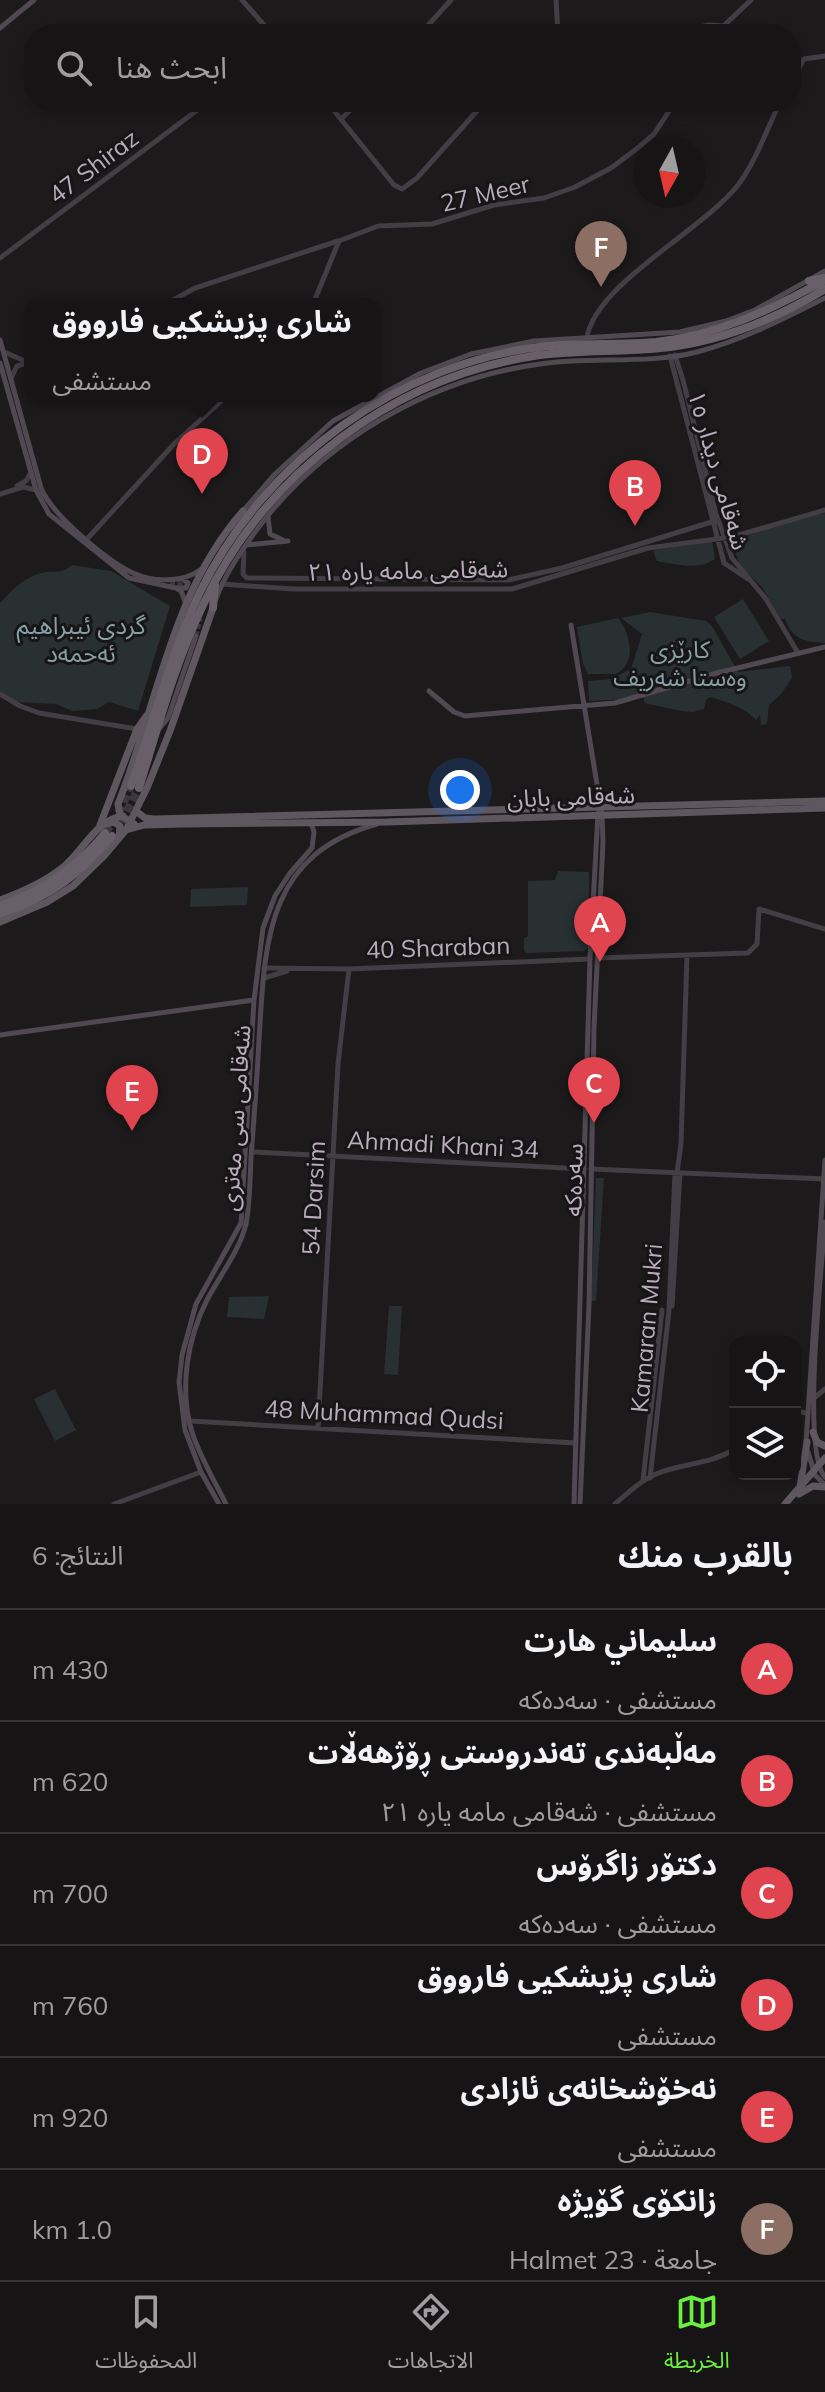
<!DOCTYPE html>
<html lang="ar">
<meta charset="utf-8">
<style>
body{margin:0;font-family:Mulish,"Noto Sans Arabic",sans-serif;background:#1f1d1e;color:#f1f3f6;direction:rtl}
.controls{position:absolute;right:24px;bottom:24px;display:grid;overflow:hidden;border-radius:16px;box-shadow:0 4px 12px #0003}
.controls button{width:72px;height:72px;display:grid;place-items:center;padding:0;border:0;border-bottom:2px solid #353334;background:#161415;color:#f1f3f6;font:40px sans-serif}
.compass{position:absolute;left:633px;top:136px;width:72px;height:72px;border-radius:50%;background:#161415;box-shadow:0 4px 12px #0003;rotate:188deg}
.you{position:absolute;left:460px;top:790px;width:28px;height:28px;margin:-20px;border:6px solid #fff;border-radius:50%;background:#1a73e8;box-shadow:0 0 0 12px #1a73e833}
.badge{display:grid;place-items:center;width:52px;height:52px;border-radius:50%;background:#6bef40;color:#fff;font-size:26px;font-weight:700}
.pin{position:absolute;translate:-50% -66px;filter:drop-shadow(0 2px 4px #0008)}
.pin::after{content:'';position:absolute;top:42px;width:28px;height:24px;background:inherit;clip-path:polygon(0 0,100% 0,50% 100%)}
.popup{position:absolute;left:24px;top:298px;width:356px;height:104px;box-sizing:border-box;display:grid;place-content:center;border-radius:16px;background:#161415;filter:drop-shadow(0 2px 6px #0005);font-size:26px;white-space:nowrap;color:#9e9ea0}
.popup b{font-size:30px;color:#f1f3f6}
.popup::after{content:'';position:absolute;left:50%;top:100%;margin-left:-16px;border:16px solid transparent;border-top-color:#161415}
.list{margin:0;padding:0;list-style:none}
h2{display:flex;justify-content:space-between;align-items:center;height:104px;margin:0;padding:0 32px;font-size:34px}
h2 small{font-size:26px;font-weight:400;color:#9e9ea0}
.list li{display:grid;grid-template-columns:52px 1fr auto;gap:24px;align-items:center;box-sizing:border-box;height:112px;padding:0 32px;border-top:2px solid #353334}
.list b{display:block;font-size:30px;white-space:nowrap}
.list p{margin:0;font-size:26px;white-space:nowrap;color:#9e9ea0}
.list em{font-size:26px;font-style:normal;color:#9e9ea0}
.icon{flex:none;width:44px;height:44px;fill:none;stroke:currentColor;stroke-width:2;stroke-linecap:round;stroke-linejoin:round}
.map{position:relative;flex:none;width:825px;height:1504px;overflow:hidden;direction:ltr}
.search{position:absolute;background:#161415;box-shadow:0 4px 12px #0003;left:24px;right:24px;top:24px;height:88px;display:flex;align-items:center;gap:20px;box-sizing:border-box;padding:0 28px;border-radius:32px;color:#9e9ea0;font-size:30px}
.sheet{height:776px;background:#161415}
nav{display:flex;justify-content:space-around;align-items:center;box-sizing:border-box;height:112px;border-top:2px solid #353334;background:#161415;font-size:22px;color:#9e9ea0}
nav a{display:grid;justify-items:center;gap:4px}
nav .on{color:#6bef40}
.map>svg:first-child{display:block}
.green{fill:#283032}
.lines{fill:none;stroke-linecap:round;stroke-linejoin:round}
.secondary-tunnel{stroke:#3c373c;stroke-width:5;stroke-dasharray:5 2.5;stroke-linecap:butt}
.trunk-tunnel{stroke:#3c373c;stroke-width:8;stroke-dasharray:8 4;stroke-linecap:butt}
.tertiary{stroke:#433d44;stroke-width:5}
.secondary{stroke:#504952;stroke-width:5}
.primary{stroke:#5f5760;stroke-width:7}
.trunk{stroke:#685f69;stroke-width:8}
.labels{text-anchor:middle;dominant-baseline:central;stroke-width:6;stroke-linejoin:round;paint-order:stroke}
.street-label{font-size:24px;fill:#b9adbc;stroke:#181517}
.park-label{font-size:24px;fill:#85a1a6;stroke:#181517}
</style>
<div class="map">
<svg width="825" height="1504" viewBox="0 0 825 1504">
<rect width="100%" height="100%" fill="#1d1a1c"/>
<path class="green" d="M825,513v130c-21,-2 -31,-2 -40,-24h-4l-19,-32 -22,-21 -6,-18c11,-19 69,-31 91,-35z
M712,540l3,19c-17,12 -39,5 -58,2l-4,-10 3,-1z
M72,565l39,6 59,35 -32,105 -29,-9 -12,7 -24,2 -17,-7 -40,-2 -16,-11v-88c12,-13 23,-25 41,-30 13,-3 20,2 31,-8z
M743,599l26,42 -29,18 -26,-42z
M650,612l56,9 6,5 26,46 52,-6 2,12 -11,16 -12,11 -2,19 -6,1 -1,-10 -4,5c-9,-11 -30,-19 -46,-23l-4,3 -2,9 -11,3 -12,-1 -37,-8v-5l-55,3 -1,-20 23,-2 20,-10 11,-35 -21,-16z
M618,618c13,16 19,45 -2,56h-28l-5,-10 -6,-37z
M558,871l31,1v75l-5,4 -58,2 -2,-3v-12l4,-2v-55l27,-1z
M248,887l-1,18 -57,2 1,-18z
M596,1178h8l-8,123h-5z
M269,1296l-5,23 -37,-2 2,-20z
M389,1306h13l-4,69 -14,-1z
M55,1389l21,41 -21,11 -21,-42z"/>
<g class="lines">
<path class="secondary-tunnel" d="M170,583l14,1 10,9
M196,636l4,-18"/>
<path class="trunk-tunnel" d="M121,822l18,-34
M105,833l13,-18 13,-29"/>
<path class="tertiary" d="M242,0l30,34
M556,0l2,34
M420,34l31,-34
M659,34l51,-9 13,1
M715,34l36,-34
M791,81l13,-22 21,-3
M327,102l67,83 8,4 15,-11 68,-76
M341,119l18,-17
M0,258l208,-156
M166,304l29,-16 143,-47
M313,304l26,-63 39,-15 54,-2 62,-19 50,-7 31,-11 36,-19 28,-21 15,-13 21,-32
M587,337c10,-54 116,-107 151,-152 18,-24 29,-56 42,-83
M4,352l21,9
M675,355l8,25 33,134 16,44 34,41 32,54
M670,356l54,207 24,16
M11,378l6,-12 13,-4
M17,486l9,-5 4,-7
M0,494l23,-7 13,3
M87,539l88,-96 52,-47
M244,552l-1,22 4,4 261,2 54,-12 156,-48
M222,584l71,5h219l136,-41 84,-11 93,-27
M0,694l20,12 19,7 98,16
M598,958l150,-5 9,-9 2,-35 66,20
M264,968l85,1 241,-10
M264,978l23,-7
M252,1152l332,17
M591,1169l234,10
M677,1173l4,-29 6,-189
M672,1306l8,-133
M814,1398l11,-9
M795,1414l5,-2 8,1
M190,1421l386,22
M318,1428l20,-364 11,-95
M650,1478l19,-167 6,-138
M643,1480l19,-170
M114,1504l87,-32
M615,1504c13,-11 25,-23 41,-30 27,-11 53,-9 79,-25"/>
<path class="secondary" d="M0,28l34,-28
M0,340l41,148c11,27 66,73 92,85 19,9 50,10 67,-3
M0,363l36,127 13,24 80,64 47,10 5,3 5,13
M243,511l32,-37 58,-53 88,-48 50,-19 63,-13 146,-9 46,-11 29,-11 70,-39
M268,516l2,18 13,6
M246,545l42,-4
M177,588h9l2,-5 -5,-4
M216,599c9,-25 24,-46 39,-67 67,-91 174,-153 285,-168 52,-8 106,1 157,-12 46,-12 86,-33 128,-54
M571,625l31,190 1,27 -9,186 -5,277 -9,199
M429,691l25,21 11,4 150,-13 102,-30 108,-26
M159,729l9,-11 28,-82
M0,1035l254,-35
M825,1222c-3,43 -24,230 0,255
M806,1442l19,-282
M808,1452l7,23 10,10
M219,1504l-18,-32 -16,-42 -6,-48 3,-27 14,-51 45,-81 13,-223 9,-72 12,-32 15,-23 22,-25 2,-16 -3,-9
M226,1504c-12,-24 -26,-47 -34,-72 -13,-42 -5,-93 15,-132 13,-25 32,-48 39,-76 4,-22 4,-45 5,-67 3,-39 6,-78 8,-117 6,-97 6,-185 118,-216
M574,1504l16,-545 8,-146"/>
<path class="primary" d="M136,811l9,7 9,1 671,-18
M106,824l8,-2 6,4 -1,12
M134,824l-14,-9 -2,-11c39,-97 53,-212 125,-293
M100,825l37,-96 10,-14
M126,830l18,-5 39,-1 204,-2 438,-14
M0,900c22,-8 43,-17 62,-32 20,-15 34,-49 61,-52
M0,922l47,-20 26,-16 31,-30 22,-26 21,-42 23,-57 43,-123
M813,1432l4,10 8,4
M800,1487l7,-45
M799,1494l14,-8 12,1
M785,1504l40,-46"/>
<path class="trunk" d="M809,281l15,-3
M213,608l2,-23
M131,786c23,-64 39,-132 69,-194 65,-132 199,-230 347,-246 36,-3 73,-1 109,-4 62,-7 115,-32 169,-62
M139,788c19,-61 36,-125 64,-183 62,-132 191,-229 337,-250 40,-5 80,-3 121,-7 59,-6 113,-28 164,-59
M0,906c43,-15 77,-38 105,-73
M0,914c50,-18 78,-37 112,-78"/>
</g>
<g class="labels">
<g class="street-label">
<text transform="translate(93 166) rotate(-37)">47 Shiraz</text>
<text transform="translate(485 193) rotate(-13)">27 Meer</text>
<text transform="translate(719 470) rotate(74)">شەقامی دیدار ١٥</text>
<text transform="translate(408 570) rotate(-1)">شەقامی مامە یارە ٢١</text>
<text transform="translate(571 796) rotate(-2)">شەقامی بابان</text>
<text transform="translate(438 947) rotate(-2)">40 Sharaban</text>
<text transform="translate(235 1118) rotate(-86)">شەقامی سی مەتری</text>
<text transform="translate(443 1144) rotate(3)">Ahmadi Khani 34</text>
<text transform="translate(573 1180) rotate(-89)">سەدەکە</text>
<text transform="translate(313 1198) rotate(-87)">54 Darsim</text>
<text transform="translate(646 1328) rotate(-85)">Kamaran Mukri</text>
<text transform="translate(384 1414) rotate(3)">48 Muhammad Qudsi</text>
</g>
<g class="park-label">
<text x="81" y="625">گردی ئیبراھیم<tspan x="81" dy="28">ئەحمەد</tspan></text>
<text x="680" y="649">کارێزی<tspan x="680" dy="28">وەستا شەریف</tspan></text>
</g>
</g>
</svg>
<div class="controls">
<button><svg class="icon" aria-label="locate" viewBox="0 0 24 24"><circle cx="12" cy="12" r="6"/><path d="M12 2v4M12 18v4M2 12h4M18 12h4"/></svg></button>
<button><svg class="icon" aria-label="layers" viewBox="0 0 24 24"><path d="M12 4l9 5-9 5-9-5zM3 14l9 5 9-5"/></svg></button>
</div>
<svg class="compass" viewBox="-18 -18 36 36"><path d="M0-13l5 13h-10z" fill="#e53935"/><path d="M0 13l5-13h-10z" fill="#9e9ea0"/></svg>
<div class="you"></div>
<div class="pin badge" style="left:600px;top:962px;background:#e0444e">A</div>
<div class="pin badge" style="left:635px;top:526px;background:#e0444e">B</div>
<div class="pin badge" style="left:594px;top:1123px;background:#e0444e">C</div>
<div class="pin badge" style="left:202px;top:494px;background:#e0444e">D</div>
<div class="popup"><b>شاری پزیشکیی فارووق</b>مستشفى</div>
<div class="pin badge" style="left:132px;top:1131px;background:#e0444e">E</div>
<div class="pin badge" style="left:601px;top:287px;background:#8d6e63">F</div>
<div class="search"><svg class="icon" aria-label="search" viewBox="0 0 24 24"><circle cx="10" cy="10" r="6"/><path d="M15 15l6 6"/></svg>ابحث هنا</div>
</div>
<section class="sheet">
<h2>بالقرب منك<small>النتائج: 6</small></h2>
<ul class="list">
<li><span class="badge" style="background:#e0444e">A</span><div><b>سليماني هارت</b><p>مستشفى · سەدەکە</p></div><em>430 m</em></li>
<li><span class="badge" style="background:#e0444e">B</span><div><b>مەڵبەندی تەندروستی ڕۆژهەڵات</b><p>مستشفى · شەقامی مامە یارە ٢١</p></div><em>620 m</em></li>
<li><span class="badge" style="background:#e0444e">C</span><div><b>دکتۆر زاگرۆس</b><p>مستشفى · سەدەکە</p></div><em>700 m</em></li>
<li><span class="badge" style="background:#e0444e">D</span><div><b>شاری پزیشکیی فارووق</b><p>مستشفى</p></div><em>760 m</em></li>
<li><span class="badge" style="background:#e0444e">E</span><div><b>نەخۆشخانەی ئازادی</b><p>مستشفى</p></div><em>920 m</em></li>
<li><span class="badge" style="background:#8d6e63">F</span><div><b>زانکۆی گۆیژە</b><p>جامعة · 23 Halmet</p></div><em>1.0 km</em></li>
</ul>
</section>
<nav>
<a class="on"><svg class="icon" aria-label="map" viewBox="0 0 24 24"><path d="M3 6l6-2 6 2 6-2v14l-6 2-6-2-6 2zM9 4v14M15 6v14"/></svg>الخريطة</a>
<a><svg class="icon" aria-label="directions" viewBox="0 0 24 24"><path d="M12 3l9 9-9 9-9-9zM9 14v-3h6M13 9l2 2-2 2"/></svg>الاتجاهات</a>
<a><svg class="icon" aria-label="saved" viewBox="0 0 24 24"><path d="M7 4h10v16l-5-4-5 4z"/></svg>المحفوظات</a>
</nav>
